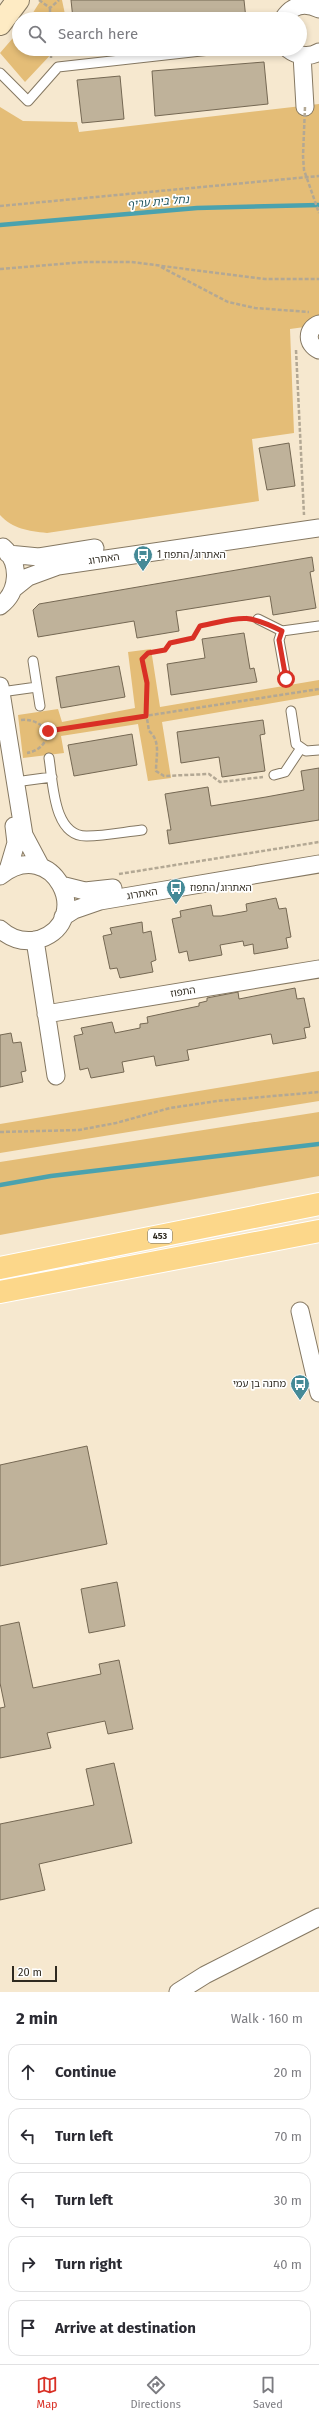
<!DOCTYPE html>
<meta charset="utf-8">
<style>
body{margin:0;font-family:"Fira Sans","Noto Sans Hebrew",sans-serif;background:#f7f7f7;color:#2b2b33}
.scale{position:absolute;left:12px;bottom:10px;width:45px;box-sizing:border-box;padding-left:4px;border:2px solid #2f2a20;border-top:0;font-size:11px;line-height:14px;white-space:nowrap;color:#2f2a20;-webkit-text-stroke:3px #fff;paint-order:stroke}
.stop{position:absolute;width:12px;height:12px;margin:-9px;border:3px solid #d93025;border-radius:50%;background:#fff}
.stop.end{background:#d93025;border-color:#fff;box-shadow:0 1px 4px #0008}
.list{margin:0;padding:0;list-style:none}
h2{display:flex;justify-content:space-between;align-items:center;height:52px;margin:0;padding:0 16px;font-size:17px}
h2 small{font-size:13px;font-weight:400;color:#7c7c81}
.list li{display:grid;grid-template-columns:26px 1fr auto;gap:12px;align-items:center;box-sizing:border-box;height:56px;margin:0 8px 8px;padding:0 8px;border:1px solid #e1e1e2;border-radius:12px}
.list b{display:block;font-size:15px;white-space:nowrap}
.list em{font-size:13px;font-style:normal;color:#7c7c81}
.icon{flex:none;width:22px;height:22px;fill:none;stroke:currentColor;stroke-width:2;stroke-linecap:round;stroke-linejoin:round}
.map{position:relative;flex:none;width:319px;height:1992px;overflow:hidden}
.search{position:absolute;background:#fff;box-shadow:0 2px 6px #0003;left:12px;right:12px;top:12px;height:44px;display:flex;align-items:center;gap:10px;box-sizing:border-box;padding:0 14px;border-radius:22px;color:#7c7c81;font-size:15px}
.sheet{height:372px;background:#fff}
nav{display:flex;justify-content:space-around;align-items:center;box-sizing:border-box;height:56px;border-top:1px solid #e1e1e2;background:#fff;font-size:11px;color:#7c7c81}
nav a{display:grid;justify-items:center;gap:2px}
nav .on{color:#d93025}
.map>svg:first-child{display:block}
.green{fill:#e4bd77}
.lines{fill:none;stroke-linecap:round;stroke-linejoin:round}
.stream{stroke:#4aa2ae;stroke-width:4.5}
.building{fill:#bfb29a;stroke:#756853}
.service-casing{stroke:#857862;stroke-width:11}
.minor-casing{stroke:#857862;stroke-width:19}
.secondary-casing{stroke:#857862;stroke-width:24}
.primary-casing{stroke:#fff;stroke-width:24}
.path{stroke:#b3a894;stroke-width:2.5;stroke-dasharray:4 2;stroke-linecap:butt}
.service{stroke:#fff;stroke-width:9}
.minor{stroke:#fff;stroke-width:17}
.secondary{stroke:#feebc4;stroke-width:22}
.primary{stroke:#fcd78a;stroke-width:22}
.path-bridge{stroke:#b3a894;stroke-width:2.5;stroke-dasharray:4 2;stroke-linecap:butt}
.route{stroke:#d93025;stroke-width:5}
.labels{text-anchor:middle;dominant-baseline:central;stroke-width:3.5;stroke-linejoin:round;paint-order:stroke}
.shield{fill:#fff;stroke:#6d6a63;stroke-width:1}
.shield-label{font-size:9px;font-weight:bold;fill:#2f2a20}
.poi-label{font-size:10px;fill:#2f2a20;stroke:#fff;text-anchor:start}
.street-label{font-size:10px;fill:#2f2a20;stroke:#fff}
.water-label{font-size:11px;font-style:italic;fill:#1d535d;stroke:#fff}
</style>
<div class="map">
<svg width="319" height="1992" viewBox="0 0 319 1992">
<rect width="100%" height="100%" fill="#f6e8cf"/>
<path class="green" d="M41,0h21l4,19h-37z
M19,31v18h37l-31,33 -25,-29z
M319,104v221l-29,4 4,104 -42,6 7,62 -212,32c-19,-2 -34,-4 -47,-18v-408l23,14 54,1 2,10z
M151,649l9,58 159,-27v15l-157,27 9,56 -23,3 -10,-57 -77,12 3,17 -41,5 -5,-43 40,-6 4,13 73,-14 -7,-56z
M319,1071v30l-319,52v-29z
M319,1112v64l-319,59v-73z"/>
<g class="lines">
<path class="stream" d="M0,225l197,-17 122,-3
M0,1185l51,-9 268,-32"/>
</g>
<path class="building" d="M71,0h173l2,19h-173z
M264,62l4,42 -113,12 -3,-45z
M120,76l4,43 -42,4 -5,-43z
M289,443l6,43 -28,4 -8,-42z
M312,557l2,14 -4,1 6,36 -43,7 -3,-19 -94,15 3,20 -42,7 -3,-17 -96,16 -5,-27 6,-6z
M244,633l6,36 4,-1 3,14 -86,13 -4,-31 38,-6 -3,-19z
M119,666l6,31 -64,11 -5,-31z
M263,720l2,14 -5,1 5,36 -43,6 -3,-20 -38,6 -4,-31z
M132,734l5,31 -63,11 -6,-31z
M319,768v52l-150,24 -2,-14h4l-6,-36 43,-7 3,19 55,-9 38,-7 -3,-19z
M276,898l3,11 7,-1 5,29 -5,1 2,10 -34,6 -1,-10 -9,2 -1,-5 -23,4 2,10 -33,6 -2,-10 -8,2 -7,-34 9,-2 -1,-6 31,-6 2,11h8l26,-5 -1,-7z
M142,922l1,11 8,-2 5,29 -5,2 2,10 -33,6 -3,-10 -7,1 -7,-33 9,-2 -2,-6z
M295,988l2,11 7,-1 6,29 -6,1 2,10 -33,6 -2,-10 -78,15 -6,1 2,10 -33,6 -2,-10 -32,6 2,10 -33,6 -3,-10 -8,2 -6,-34 9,-2 -2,-6 31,-6 3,11 25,-5v-4l8,-1 -1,-6 52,-11v-3l8,-2v-3l31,-6 1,7z
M11,1033l2,10 8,-1 5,29 -5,1 2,10 -23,5v-52z
M87,1446l20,98 -107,22v-101z
M117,1582l8,44 -36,7 -8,-44z
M19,1622l14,66 68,-14 -2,-10 20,-4 14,69 -25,5 -3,-13 -58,12 4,15 -51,10v-50l5,-1 -5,-24v-57z
M114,1763l18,80 -93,21 6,26 -45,10v-76l94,-19 -8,-36z"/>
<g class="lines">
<g class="service-casing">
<path id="service" d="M0,73l28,28 30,-34 161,-18
M258,619l24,12
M33,661l7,45
M286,679l-7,-39 3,-9 37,-5
M1,692l36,-5
M291,711l5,33 10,7 13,-1
M49,758c4,24 4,79 38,78 18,0 37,-4 55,-6
M274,775l11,-3 16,-24
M15,782l37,-5"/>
</g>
<g class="minor-casing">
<path id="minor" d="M283,19c9,-14 21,-17 36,-10
M288,49c9,7 21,9 31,3
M302,55l3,52
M319,324c-13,5 -13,20 0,26
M8,554l31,3 56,-9
M13,589l15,-12 30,-11 261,-38
M0,606c19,-14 21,-43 3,-59
M0,686l24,149 17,32
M8,870l8,-27 -2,-17
M0,876c53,-42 95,44 40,63 -15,4 -29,0 -40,-10
M61,885l24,6 28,-3
M63,917l11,-7 26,-9 219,-37
M35,940l21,136
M46,1014l273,-45
M300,1311l19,82
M178,1992l27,-17 114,-58"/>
</g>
<g class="secondary-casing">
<path id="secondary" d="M0,24l18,-24"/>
</g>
<g class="primary-casing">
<path id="primary" d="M0,1268l319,-64
M0,1292l319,-61"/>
</g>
<path class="path" d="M39,0l11,8 9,-8
M50,8v11
M51,49v9
M0,206l319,-30
M161,267l67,35 27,6 54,4
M0,269l85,-7h46l134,17h54
M296,350l8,165
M247,617l-47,9 -7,12 -23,5 -5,6 -17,4 -6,6 5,24 -2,23 4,25c12,10 7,25 7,40l8,5 45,-2 11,8 43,-5
M21,720c11,-1 19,3 27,11 -1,12 -9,20 -21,22
M48,731l271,-42
M119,874l200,-32
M0,1132l79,-2 37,-7 54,-15 47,-7 102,-9"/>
<use href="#service" class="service"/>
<use href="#minor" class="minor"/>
<use href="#secondary" class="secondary"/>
<use href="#primary" class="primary"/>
<path class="path-bridge" d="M305,107l-2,49 1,14 15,43"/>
</g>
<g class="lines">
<path class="route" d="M48,731l98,-15 1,-33 -5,-24 6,-6 17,-3 5,-7 23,-5 7,-12c40,-8 44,-14 82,5l-3,9 7,39"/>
</g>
<defs>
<g id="bus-pin" transform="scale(1)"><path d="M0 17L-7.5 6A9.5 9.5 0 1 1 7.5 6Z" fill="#458a97" stroke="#fff"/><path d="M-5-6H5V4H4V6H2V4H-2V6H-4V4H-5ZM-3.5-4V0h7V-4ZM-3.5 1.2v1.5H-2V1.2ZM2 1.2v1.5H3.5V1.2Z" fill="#fff"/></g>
</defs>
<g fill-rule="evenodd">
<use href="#bus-pin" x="143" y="555"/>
<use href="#bus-pin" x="176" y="888"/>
<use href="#bus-pin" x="300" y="1384"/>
</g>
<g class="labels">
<rect class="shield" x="148" y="1229" width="24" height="14" rx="3"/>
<g class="shield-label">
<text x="160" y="1236">453</text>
</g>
<g class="poi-label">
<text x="157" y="555">האתרוג/התפוז 1</text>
<text x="190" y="888">האתרוג/התפוז</text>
<text x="286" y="1384" text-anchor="end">מחנה בן עמי</text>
</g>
<g class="street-label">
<text transform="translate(104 559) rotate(-8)">האתרוג</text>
<text transform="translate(142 894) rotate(-9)">האתרוג</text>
<text transform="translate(183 992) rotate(-9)">התפוז</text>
</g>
<g class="water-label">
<text transform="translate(158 202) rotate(-5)">נחל בית עריף</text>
</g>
</g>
</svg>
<div class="scale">20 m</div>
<div class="stop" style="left:286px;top:679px"></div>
<div class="stop end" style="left:48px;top:731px"></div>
<div class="search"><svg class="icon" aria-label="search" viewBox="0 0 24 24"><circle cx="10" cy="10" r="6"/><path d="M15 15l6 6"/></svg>Search here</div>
</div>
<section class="sheet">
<h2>2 min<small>Walk · 160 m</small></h2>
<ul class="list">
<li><svg class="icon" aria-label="ahead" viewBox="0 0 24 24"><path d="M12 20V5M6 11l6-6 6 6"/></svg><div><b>Continue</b></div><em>20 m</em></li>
<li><svg class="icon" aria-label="left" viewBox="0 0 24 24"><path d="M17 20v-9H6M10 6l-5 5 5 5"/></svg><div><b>Turn left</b></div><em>70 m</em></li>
<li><svg class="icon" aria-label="left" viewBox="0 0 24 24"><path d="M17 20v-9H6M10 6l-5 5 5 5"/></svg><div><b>Turn left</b></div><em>30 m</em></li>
<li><svg class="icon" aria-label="right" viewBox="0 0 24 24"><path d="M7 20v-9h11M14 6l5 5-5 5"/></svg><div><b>Turn right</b></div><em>40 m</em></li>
<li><svg class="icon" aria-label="arrive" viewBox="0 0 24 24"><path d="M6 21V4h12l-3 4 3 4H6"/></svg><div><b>Arrive at destination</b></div></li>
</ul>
</section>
<nav>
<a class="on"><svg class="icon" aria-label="map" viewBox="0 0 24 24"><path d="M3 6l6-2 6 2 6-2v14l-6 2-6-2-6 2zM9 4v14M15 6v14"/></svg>Map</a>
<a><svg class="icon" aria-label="directions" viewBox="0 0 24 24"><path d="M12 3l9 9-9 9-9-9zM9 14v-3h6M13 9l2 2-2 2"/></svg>Directions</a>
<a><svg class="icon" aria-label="saved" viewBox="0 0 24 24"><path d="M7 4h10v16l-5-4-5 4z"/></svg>Saved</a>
</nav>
